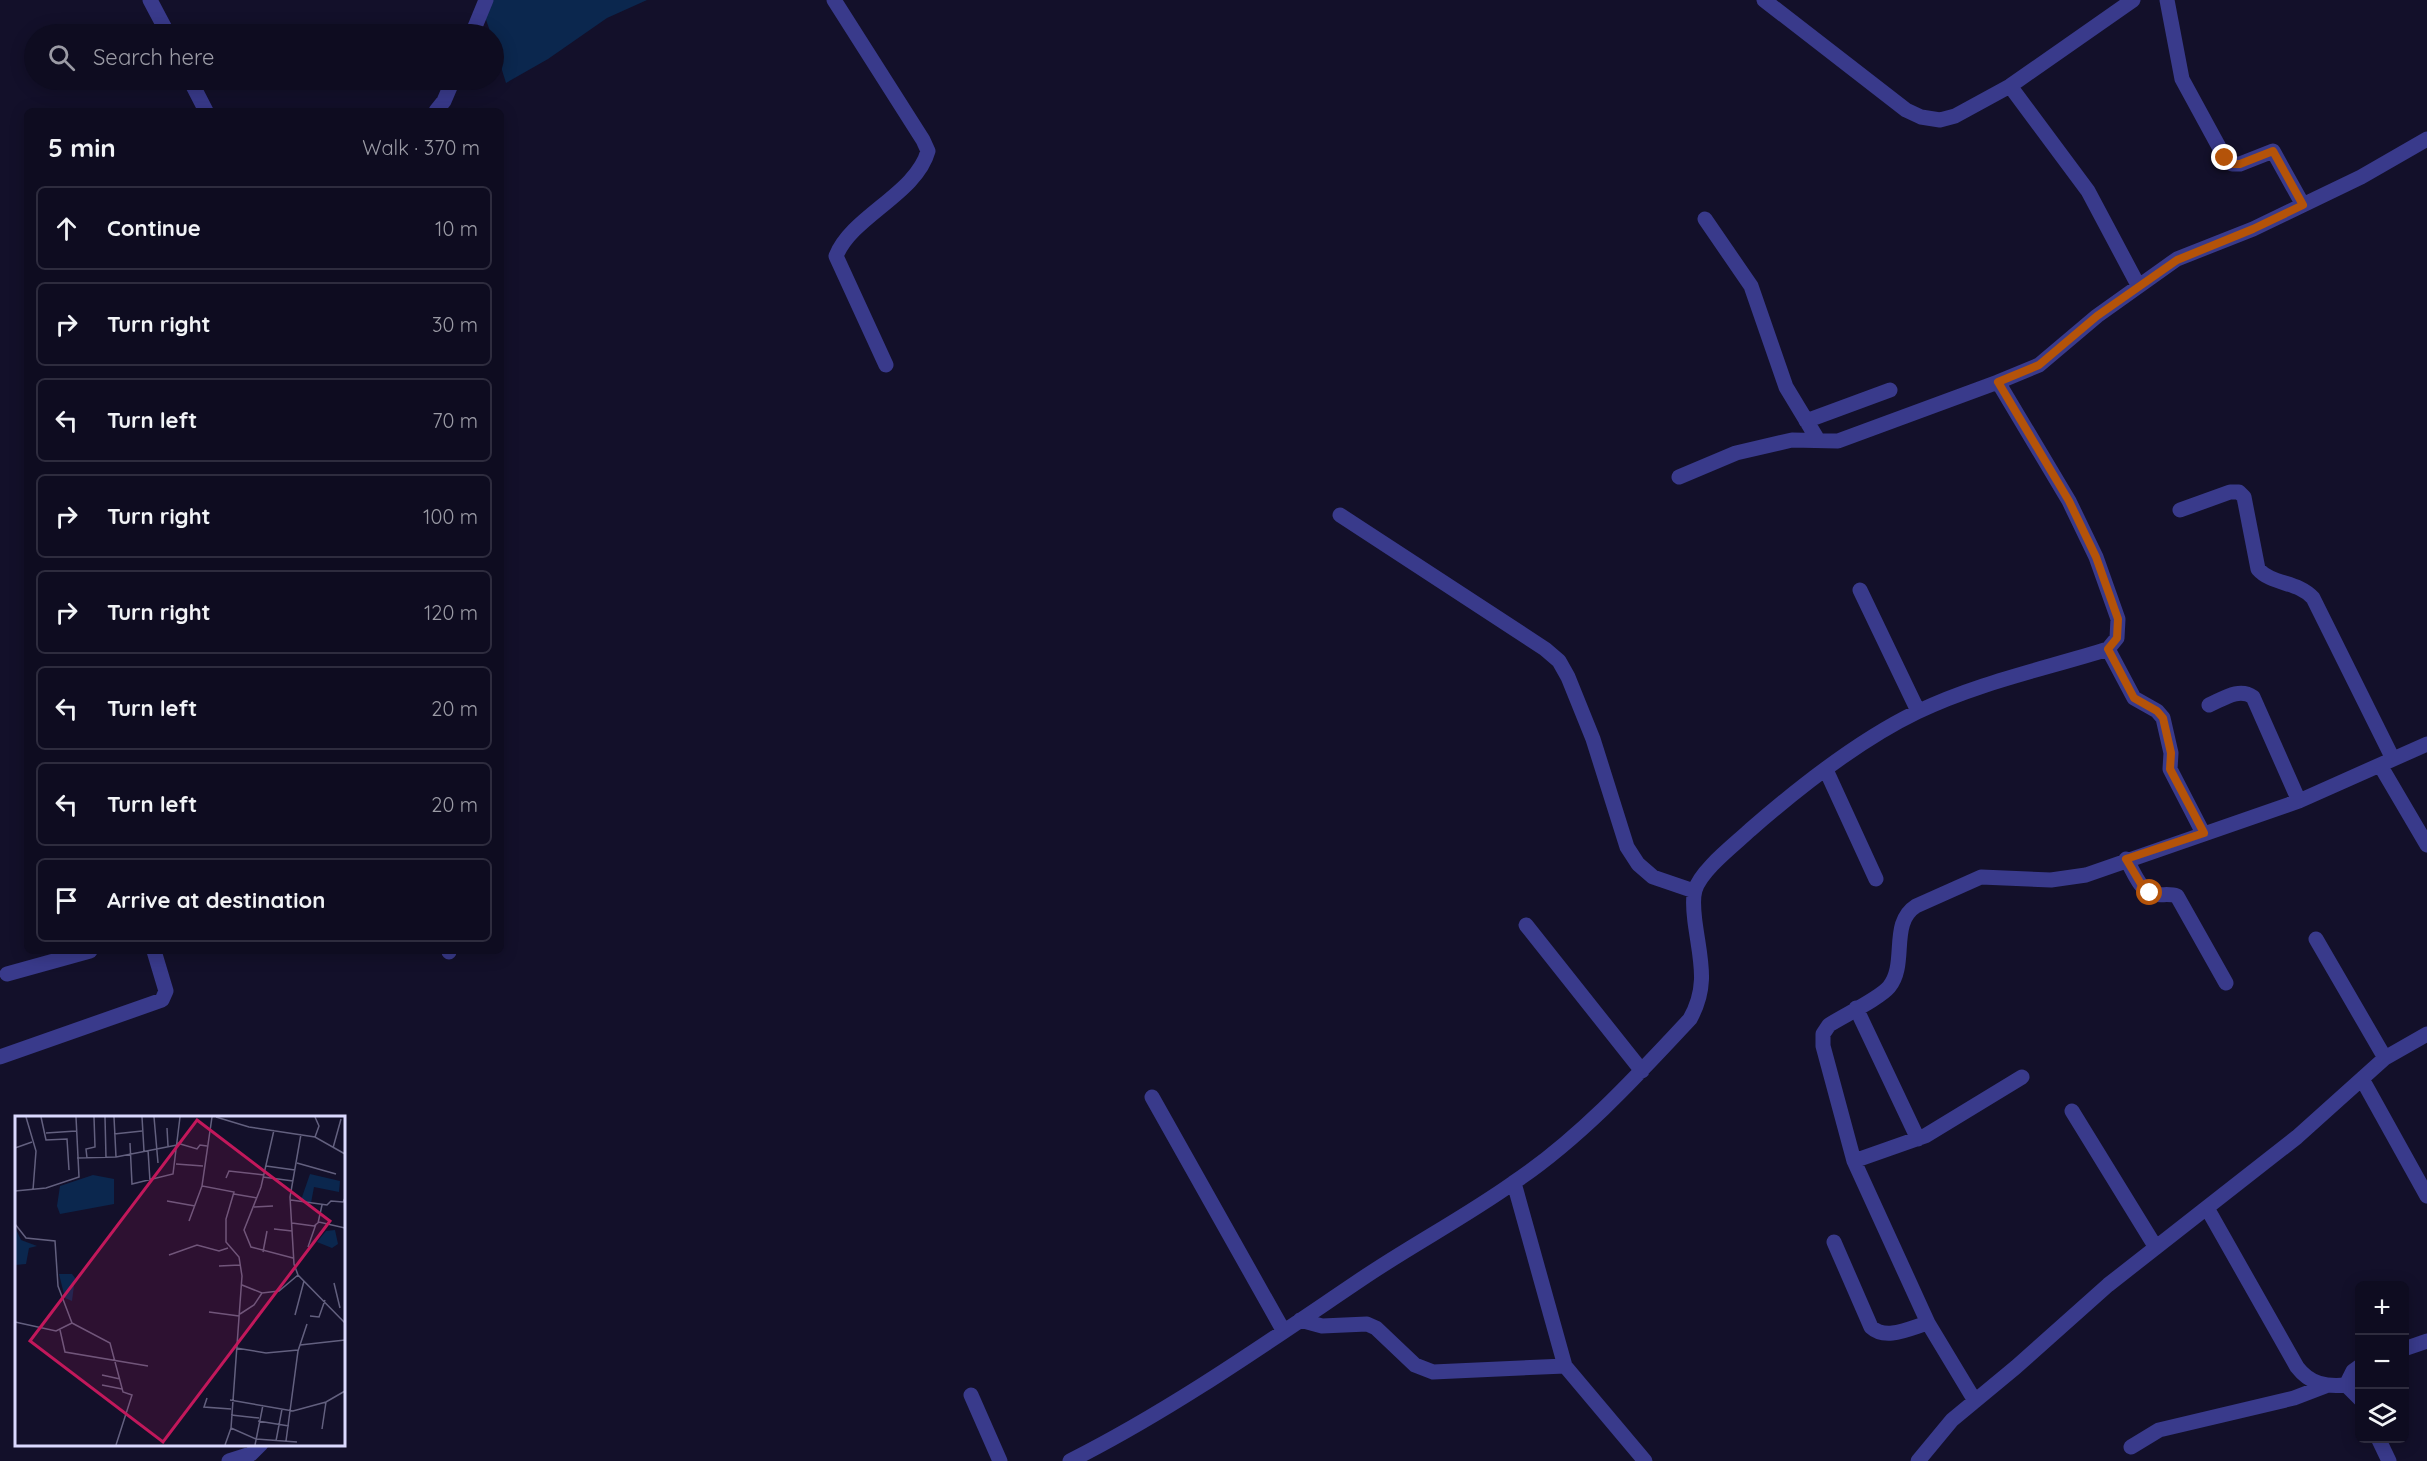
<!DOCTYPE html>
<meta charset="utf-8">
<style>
body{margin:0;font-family:Quicksand,sans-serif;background:#1c1a2d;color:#f1f3f6}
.controls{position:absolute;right:18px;bottom:18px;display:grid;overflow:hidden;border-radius:9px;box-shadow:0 3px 15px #0003}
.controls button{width:54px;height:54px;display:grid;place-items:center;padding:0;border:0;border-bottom:2px solid #2e2c3e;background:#0e0c20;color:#f1f3f6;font:30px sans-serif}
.stop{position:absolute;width:18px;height:18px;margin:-14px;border:4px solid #b45309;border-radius:50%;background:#fff}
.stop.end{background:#b45309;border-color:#fff;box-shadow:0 2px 6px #0008}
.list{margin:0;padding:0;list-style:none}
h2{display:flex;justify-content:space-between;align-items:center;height:78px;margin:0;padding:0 24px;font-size:26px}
h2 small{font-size:20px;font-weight:400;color:#9b9ba5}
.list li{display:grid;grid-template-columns:39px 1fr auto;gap:18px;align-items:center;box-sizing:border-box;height:84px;margin:0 12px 12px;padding:0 12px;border:2px solid #2e2c3e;border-radius:9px}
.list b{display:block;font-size:22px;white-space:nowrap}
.list em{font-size:20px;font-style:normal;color:#9b9ba5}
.icon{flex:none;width:33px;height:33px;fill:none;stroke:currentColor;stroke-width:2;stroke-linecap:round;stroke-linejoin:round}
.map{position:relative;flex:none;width:2427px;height:1461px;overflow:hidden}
.search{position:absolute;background:#0e0c20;box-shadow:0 3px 15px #0003;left:24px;top:24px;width:480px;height:66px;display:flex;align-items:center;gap:15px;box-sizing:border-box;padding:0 21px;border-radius:33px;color:#9b9ba5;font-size:22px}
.panel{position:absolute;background:#0e0c20;box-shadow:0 3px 15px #0003;left:24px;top:108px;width:480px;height:846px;border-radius:9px}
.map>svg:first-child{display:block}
.water{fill:#0b274e}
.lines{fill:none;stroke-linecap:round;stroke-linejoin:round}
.minor{stroke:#393a8b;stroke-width:15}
.route{stroke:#b45309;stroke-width:8}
.inset-road{fill:none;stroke:#63607f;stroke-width:1.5}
.view{fill:#c2185b;fill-opacity:0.15;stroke:#c2185b;stroke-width:3}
.inset-edge{fill:none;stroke:#dbd9ff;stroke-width:3}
</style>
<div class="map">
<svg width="2427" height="1461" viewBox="0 0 2427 1461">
<rect width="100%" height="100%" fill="#13102a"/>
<path class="water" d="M491,0h156l-40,18 -59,41 -42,24 -12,-39v-10h-3l-7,-20z"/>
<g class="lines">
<path class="minor" d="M150,0l18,34
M834,0l89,140 5,11c-12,43 -76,65 -92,105l50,109
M1764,0l142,110 15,7 19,3 15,-4 55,-30 123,-86
M2167,0l15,79 43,79 7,6h8l33,-13 30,54
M472,34l14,-34
M190,80l16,31
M2010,86l78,105 50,94
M436,111l8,-10 9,-21
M1705,219l46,67 35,101 32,53
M1806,421l84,-31
M1679,477l57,-24 56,-13 46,1 160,-59
M2180,510l50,-18h9l5,5 14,72c14,16 40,12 55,29l80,161
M1340,515l205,134 14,12 9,16 25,62 34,108 11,17 15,13 41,14
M1860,590l58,121
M2108,649l26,49 23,13 6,7 8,35 -1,16 33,64
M2209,705c14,-6 30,-18 44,-8l46,104
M2380,765l47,80
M1826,770l50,109
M2126,859c7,11 14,32 27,35 8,2 16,-1 24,2l49,87
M1526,925l116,146
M2316,939l69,119
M449,951v1
M7,974l83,-23
M1856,1008l62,131
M0,1057l162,-57 4,-9 -12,-40
M2362,1079l65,117
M1152,1097l131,233
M2072,1111l83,135
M1854,1161l71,-25 97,-59
M1514,1183l51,183 80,95
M2207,1208l90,159c13,17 29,20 49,18l14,14
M1834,1242l37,85c15,14 39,1 57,-4
M1300,1320l22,6 45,-2 9,4 39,37 18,7 132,-6
M2404,1349l23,-8
M2346,1385l7,-14 7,-5
M971,1395l29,66
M1975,1401l-47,-78 -74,-162 -31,-115v-12l6,-9c14,-9 51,-27 60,-38 19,-23 0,-64 27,-81l65,-29 70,3 35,-5 213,-74 128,-57
M2378,1438l11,23
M2131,1447l28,-17 135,-32 34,-13
M229,1461l22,-7 10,-10
M1070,1461c103,-52 198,-119 293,-183 49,-33 102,-61 150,-95 66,-44 123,-106 177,-164 19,-34 10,-59 5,-97 -1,-9 -3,-22 0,-32 6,-20 39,-45 55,-60 47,-41 111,-91 167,-118 60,-29 127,-43 191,-63l9,-11 1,-19 -22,-62 -27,-56 -71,-119 41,-17 58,-49 80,-57 76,-30 108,-52 66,-38
M1918,1461l34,-41 64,-53 92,-82 189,-148 88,-79 42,-24"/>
</g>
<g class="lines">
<path class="route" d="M2150,893l-6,-4 -18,-30 78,-26 -34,-64 1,-16 -8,-35 -6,-7 -23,-13 -26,-49 9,-11 1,-19 -22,-62 -27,-56 -71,-119 41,-17 58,-49 80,-56 76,-31 50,-24 -30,-54 -33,13h-8l-7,-6"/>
</g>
<g transform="translate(15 1116)">
<rect width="330" height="330" fill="#13102a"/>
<path d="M295,58l30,7 -1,11 -25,-5 -3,16 -10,-3zM78,59l21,4v25l-54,10 -3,-8 3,-20zM0,111l6,13 16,6 -8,2 -3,16 -11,1zM320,114l3,14 -6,4 -15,-6 9,-11zM44,158h13l3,4 -3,23 -7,-3z" fill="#0b274e"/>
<path class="inset-road" d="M11,1l10,34 -3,39M26,1l5,23 21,-1 2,31M90,1l1,41M99,1l2,40M127,1l2,34M139,1l4,46M197,1l-10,69 32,6 -8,27v23l13,15 3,19 -11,152 -6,17M201,1l33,10 66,10 30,17M300,1l4,9 -4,11M152,12l1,18M259,14l-13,57 -17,43 7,17 42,11M31,17l30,-2M99,18l28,-3M286,18l-11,63 4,67 4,11 47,48M115,27l2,41 41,-10 7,-57M162,27l20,6 3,-4 7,1M0,32l17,-6M318,32l8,-29M133,34l2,31M62,42l39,-1 61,-12M72,42l-1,-9 9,-2 -1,-30M282,47l39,11M161,48l27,2M251,50l29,4M248,61l30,4M211,62l3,-7 35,4M0,75l31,-3 33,-11 -3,-60M219,78l23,4M276,84l36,5 4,-4 12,1 2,-4M152,85l28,5M239,91l19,-1M174,105l13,-35M277,107l22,3 5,-4 26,6M303,107l4,-18M0,108l11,14 29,3 3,45 14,37M259,113l18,2M293,131l8,-23M248,136l4,-21M154,139l28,-10 22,6 9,-3M204,150l21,-1M319,167l6,25M227,169l20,8 17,-2 19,-16M194,196l30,4M225,198l14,-9 8,-12M280,199l9,-34M295,200l9,1 6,-17M0,206l41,9 16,-8M57,207l38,20 13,49 9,3 -16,50M45,214l5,22 83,14M285,229l45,-5M221,232l30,5 32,-3M87,259l18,4M87,269l20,4M192,282l-3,9 27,2M215,284l63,11 33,-9 19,-11M216,299l28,3M243,305l31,5M216,312l25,11 41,3M307,313l4,-27M261,325l6,-32M271,325l12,-90 9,-27M240,329l8,-40"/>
<path class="view" d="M182,4l133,101 -167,221 -133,-101z"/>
<rect width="330" height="330" class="inset-edge"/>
</g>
</svg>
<div class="controls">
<button>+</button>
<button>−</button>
<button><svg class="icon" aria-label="layers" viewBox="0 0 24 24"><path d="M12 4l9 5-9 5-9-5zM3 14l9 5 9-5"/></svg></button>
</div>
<div class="stop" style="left:2150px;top:893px"></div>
<div class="stop end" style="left:2225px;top:158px"></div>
<div class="search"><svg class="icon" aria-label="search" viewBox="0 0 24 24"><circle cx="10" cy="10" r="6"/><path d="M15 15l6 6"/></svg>Search here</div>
<section class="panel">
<h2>5 min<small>Walk · 370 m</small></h2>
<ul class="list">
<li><svg class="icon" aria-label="ahead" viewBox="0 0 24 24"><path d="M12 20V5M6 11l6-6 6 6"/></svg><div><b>Continue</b></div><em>10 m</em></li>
<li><svg class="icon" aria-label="right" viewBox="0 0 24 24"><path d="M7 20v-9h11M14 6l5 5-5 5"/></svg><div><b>Turn right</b></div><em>30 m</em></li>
<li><svg class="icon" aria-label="left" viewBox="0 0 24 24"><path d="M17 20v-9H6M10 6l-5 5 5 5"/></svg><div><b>Turn left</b></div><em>70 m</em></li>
<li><svg class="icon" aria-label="right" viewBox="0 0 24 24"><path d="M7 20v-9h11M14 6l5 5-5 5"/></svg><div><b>Turn right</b></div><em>100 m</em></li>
<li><svg class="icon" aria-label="right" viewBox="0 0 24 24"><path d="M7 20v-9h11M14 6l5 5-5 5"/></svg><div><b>Turn right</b></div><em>120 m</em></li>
<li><svg class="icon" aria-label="left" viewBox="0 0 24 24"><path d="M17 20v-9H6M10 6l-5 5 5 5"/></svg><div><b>Turn left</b></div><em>20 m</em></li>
<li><svg class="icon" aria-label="left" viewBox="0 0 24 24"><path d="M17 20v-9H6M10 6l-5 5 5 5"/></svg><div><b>Turn left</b></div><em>20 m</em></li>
<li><svg class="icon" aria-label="arrive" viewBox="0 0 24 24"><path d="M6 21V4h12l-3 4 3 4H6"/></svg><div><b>Arrive at destination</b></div></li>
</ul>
</section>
</div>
